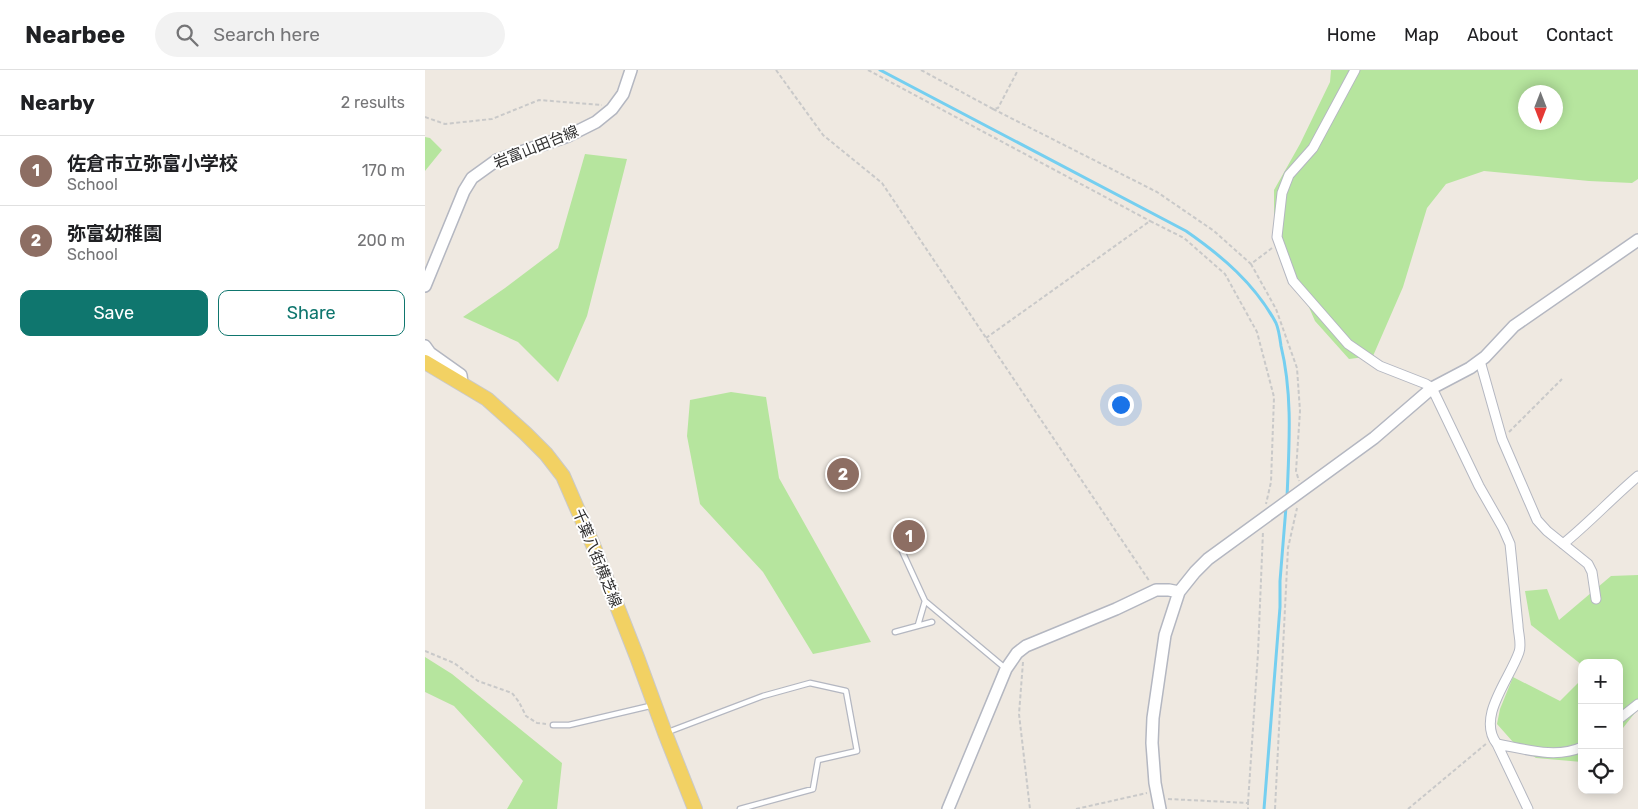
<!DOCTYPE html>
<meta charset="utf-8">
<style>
body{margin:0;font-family:Rubik,"Noto Sans JP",sans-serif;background:#f2f2f2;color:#202124}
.controls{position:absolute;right:15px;bottom:15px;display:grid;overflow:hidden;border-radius:10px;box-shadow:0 2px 12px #0003}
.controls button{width:45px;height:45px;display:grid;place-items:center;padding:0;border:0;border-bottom:1px solid #e0e0e0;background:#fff;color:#202124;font:25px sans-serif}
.compass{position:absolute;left:1093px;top:15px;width:45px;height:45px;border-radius:50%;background:#fff;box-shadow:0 2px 12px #0003;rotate:180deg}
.you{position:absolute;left:695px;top:334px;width:18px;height:18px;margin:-12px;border:4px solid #fff;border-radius:50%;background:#1a73e8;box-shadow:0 0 0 8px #1a73e833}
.badge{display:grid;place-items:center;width:32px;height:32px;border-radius:50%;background:#0f766e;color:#fff;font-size:16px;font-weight:700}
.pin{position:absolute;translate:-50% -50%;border:2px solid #fff;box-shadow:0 1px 5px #0006}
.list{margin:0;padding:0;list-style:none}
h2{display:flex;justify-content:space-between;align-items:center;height:65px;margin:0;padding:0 20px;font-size:21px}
h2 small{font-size:16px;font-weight:400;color:#757577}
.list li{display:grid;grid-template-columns:32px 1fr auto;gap:15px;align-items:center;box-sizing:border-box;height:70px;padding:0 20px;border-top:1px solid #e0e0e0}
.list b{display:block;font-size:19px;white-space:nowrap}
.list p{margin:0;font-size:16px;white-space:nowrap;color:#757577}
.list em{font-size:16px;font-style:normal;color:#757577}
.actions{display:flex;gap:10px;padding:15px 20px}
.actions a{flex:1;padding:11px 0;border:1px solid #0f766e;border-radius:10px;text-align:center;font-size:18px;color:#0f766e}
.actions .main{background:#0f766e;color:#fff}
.icon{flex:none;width:28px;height:28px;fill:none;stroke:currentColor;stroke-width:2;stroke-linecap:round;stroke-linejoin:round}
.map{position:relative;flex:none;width:1213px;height:739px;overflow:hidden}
header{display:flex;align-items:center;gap:30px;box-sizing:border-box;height:70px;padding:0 25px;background:#fff;border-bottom:1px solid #e0e0e0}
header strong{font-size:24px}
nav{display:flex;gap:28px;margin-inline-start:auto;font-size:18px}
.search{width:350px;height:45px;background:#f2f2f2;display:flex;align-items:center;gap:12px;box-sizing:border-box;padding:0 18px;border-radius:28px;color:#757577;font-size:19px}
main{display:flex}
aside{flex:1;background:#fff}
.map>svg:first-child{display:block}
.green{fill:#b6e59e;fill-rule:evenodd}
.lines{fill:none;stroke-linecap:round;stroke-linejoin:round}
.stream{stroke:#75cff0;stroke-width:3}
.lane-casing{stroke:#b4b7c1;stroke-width:7}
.street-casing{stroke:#b4b7c1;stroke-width:11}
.secondary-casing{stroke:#b4b7c1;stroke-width:14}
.primary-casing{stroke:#c9c9c9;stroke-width:16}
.path{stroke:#c9c9c9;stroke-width:2;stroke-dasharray:4 2.5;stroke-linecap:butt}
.lane{stroke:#fff;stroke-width:4.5}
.street{stroke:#fff;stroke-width:9}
.secondary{stroke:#fff;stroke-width:11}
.primary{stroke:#f2d163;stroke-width:14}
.labels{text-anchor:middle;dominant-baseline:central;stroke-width:4;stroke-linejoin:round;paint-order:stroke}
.street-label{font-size:15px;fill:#2e2e2e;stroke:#fff}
</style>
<header>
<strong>Nearbee</strong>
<div class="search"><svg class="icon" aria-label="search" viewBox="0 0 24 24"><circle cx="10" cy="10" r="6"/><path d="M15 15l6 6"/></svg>Search here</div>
<nav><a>Home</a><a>Map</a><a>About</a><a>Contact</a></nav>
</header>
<main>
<aside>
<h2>Nearby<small>2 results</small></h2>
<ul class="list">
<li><span class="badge" style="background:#8d6e63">1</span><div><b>佐倉市立弥富小学校</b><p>School</p></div><em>170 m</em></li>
<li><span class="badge" style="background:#8d6e63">2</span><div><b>弥富幼稚園</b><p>School</p></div><em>200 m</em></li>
</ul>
<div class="actions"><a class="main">Save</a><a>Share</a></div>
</aside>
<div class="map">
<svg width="1213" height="739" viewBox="0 0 1213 739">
<rect width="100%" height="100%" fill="#efe9e1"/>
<path class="green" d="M906,0h307v109l-6,4 -43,-2 -105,-10 -38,13 -19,24 -24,79 -30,69 -24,3 -34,-38 -29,-67 -12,-35v-29l26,-46 30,-62zM1100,22h30v30h-30z
M0,67l5,1 12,12 -17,21z
M160,84l42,5 -40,157 -29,66 -40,-40 -55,-25 42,-29 53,-40z
M306,322l35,5 13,81 92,164 -58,12 -50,-82 -63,-68 -13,-68 3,-36z
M1213,505v134l-19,24v-70h-37v2l-51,-40 -6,-34 22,-2 12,31 52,-44z
M0,587l27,17 110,89 -5,46h-50l16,-28 -69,-75 -29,-14z
M1088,607l47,24 22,-22v83l-46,-4 -23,-16 -16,-18 3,-15z"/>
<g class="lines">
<path class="stream" d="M455,0l306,161c36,25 69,53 90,92 3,7 4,16 5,23 12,49 8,101 6,152
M839,739l16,-202v-26l6,-74"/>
<g class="lane-casing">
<path id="lane" d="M472,470l28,61 80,67
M493,555l7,-24
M470,562l37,-10
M128,655h16l85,-20
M243,662l95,-36 47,-13 36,8 11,60 -39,9 -5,29 -73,20"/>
</g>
<g class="street-casing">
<path id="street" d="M930,0l-42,78 -24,27 -7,18 -5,44 16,44 55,63 32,22 46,18 6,4 47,98 24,42 7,16c3,27 5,54 8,81 0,8 4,19 1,27 -9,27 -43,65 -22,92l31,65
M1055,291l22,78 35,81 10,11 41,33 4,8 4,27
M1138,474c26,-21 49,-46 75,-68
M1194,649l19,-15
M1072,674c28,5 59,15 85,3"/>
</g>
<g class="secondary-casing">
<path id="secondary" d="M0,216l39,-95 8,-13 25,-18 71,-24 28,-14 16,-13 11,-15 8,-24
M0,276l5,7 31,22 1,8
M523,739l58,-140 11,-16 9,-7 90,-37 40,-19h13l10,2
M735,739l-5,-26 -3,-40 1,-25 12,-83 14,-43 16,-20 13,-13 166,-121 58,-50 38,-20 15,-11 29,-31 124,-86"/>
</g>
<g class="primary-casing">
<path id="primary" d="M0,292l62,37 38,34 21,21 17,22 30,69 44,112 28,76 30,76"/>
</g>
<path class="path" d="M351,0l47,65 59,48 268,399
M443,0l282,151
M496,0l72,39 5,-1 20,-38
M568,39l164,83 57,39 37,33
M0,47l20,7 47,-5 47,-19 63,5
M847,178l-21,16 25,45 21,59 3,43 -4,60 3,10
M561,268l164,-117 34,17 41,36 32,58 17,65 -3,85 -5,22
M1084,362l53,-53
M0,581l29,12 24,18 34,12 7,9 7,14 11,7 9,1
M598,592l-4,52 11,95
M743,729l80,4v6
M823,733l10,-150 5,-122
M651,739l71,-16
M850,739l13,-261 9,-40
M983,739l79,-66"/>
<use href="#lane" class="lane"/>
<use href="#street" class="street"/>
<use href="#secondary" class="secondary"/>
<use href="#primary" class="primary"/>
</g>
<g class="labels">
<g class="street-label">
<text transform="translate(111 77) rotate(-22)">岩富山田台線</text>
<text transform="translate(172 488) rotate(68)">千葉八街横芝線</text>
</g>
</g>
</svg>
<div class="controls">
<button>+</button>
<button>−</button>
<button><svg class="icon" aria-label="locate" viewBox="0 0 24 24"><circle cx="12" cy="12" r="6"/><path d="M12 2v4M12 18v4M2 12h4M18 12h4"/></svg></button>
</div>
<svg class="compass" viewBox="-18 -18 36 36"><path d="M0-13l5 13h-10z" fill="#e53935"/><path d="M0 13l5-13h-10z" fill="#757577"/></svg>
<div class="you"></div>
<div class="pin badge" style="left:484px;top:466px;background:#8d6e63">1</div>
<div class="pin badge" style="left:418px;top:404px;background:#8d6e63">2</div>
</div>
</main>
